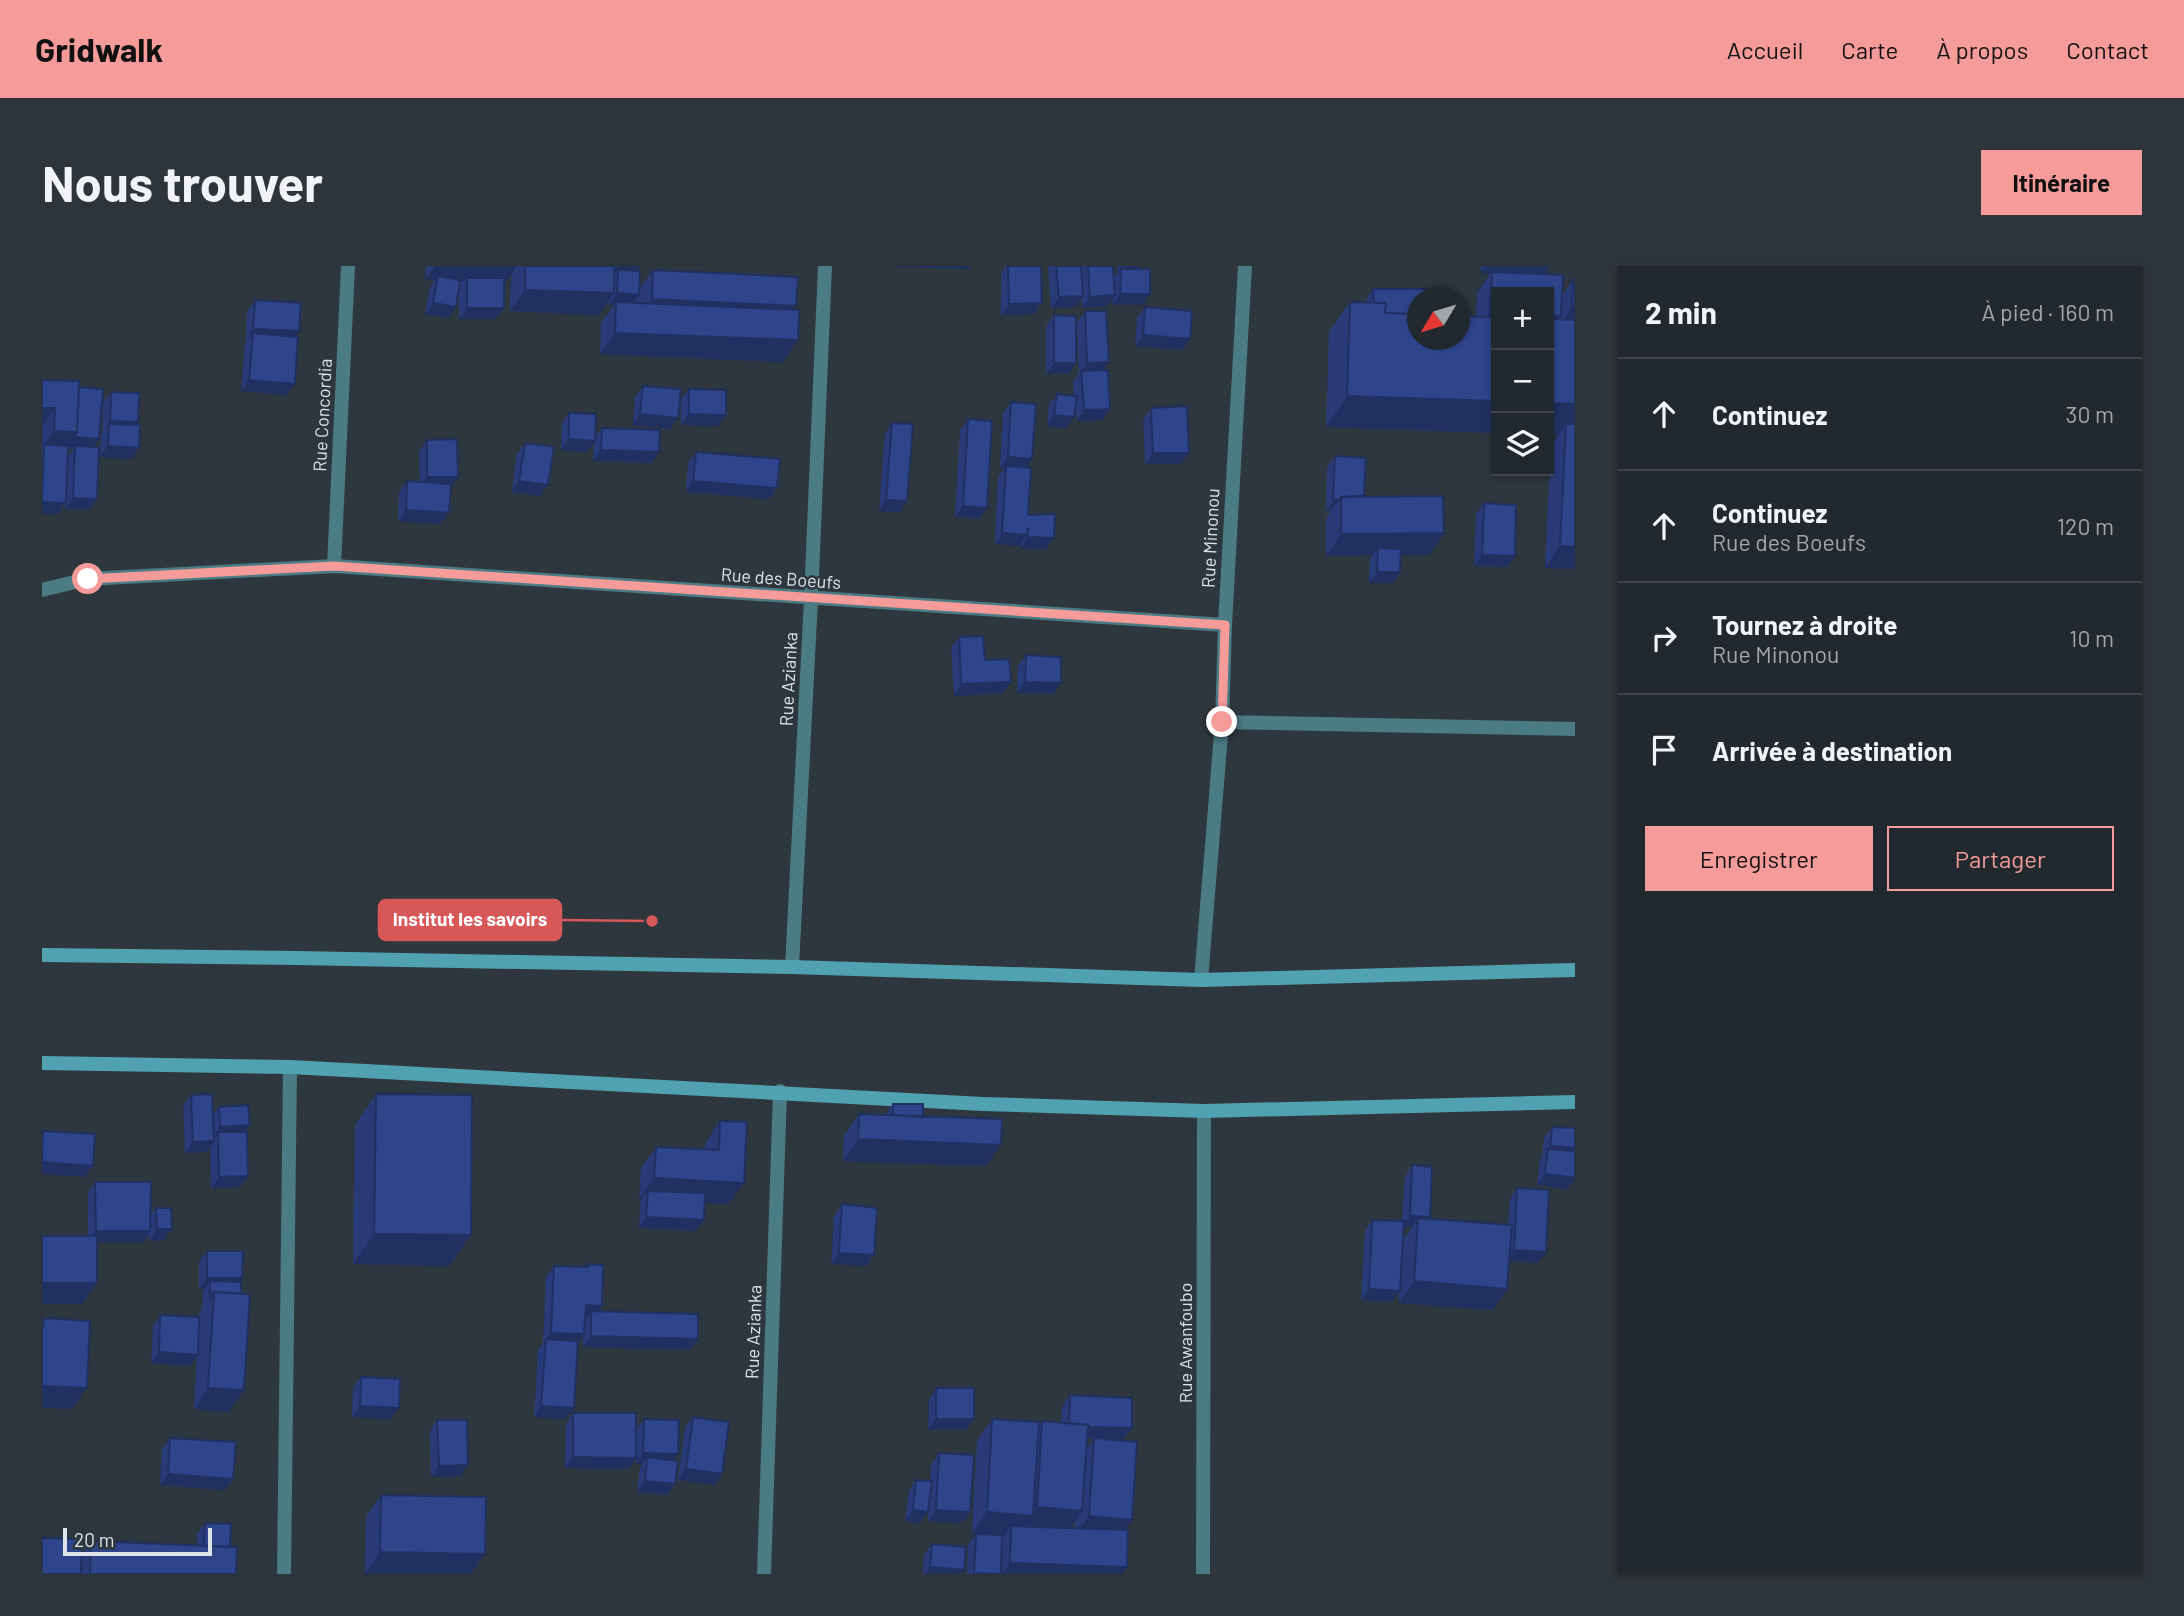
<!DOCTYPE html>
<html lang="fr">
<meta charset="utf-8">
<style>
body{margin:0;font-family:Barlow,sans-serif;background:#2e353a;color:#f1f3f6}
.controls{position:absolute;right:21px;top:21px;display:grid;overflow:hidden;border-radius:0px;box-shadow:0 2px 5px #0004}
.controls button{width:63px;height:63px;display:grid;place-items:center;padding:0;border:0;border-bottom:2px solid #3f454a;background:#22292e;color:#f1f3f6;font:35px sans-serif}
.compass{position:absolute;left:1365px;top:21px;width:63px;height:63px;border-radius:50%;background:#22292e;box-shadow:0 2px 5px #0004;rotate:232deg}
.scale{position:absolute;left:21px;bottom:18px;width:149px;box-sizing:border-box;padding-left:7px;border:4px solid #dde3e7;border-top:0;font-size:19px;line-height:24px;white-space:nowrap;color:#dde3e7;-webkit-text-stroke:5px #2e373d;paint-order:stroke}
.stop{position:absolute;width:21px;height:21px;margin:-16px;border:5px solid #f59b99;border-radius:50%;background:#fff}
.stop.end{background:#f59b99;border-color:#fff;box-shadow:0 2px 7px #0008}
.list{margin:0;padding:0;list-style:none}
h2{display:flex;justify-content:space-between;align-items:center;height:91px;margin:0;padding:0 28px;font-size:30px}
h2 small{font-size:23px;font-weight:400;color:#a2a6aa}
.list li{display:grid;grid-template-columns:46px 1fr auto;gap:21px;align-items:center;box-sizing:border-box;height:112px;padding:0 28px;border-top:2px solid #3f454a}
.list b{display:block;font-size:26px;white-space:nowrap}
.list p{margin:0;font-size:23px;white-space:nowrap;color:#a2a6aa}
.list em{font-size:23px;font-style:normal;color:#a2a6aa}
.actions{display:flex;gap:14px;padding:21px 28px}
.actions a{flex:1;padding:16px 0;border:2px solid #f59b99;border-radius:0px;text-align:center;font-size:24px;color:#f59b99}
.actions .main{background:#f59b99;color:#111}
.icon{flex:none;width:38px;height:38px;fill:none;stroke:currentColor;stroke-width:2;stroke-linecap:round;stroke-linejoin:round}
.map{position:relative;flex:none;width:1533px;height:1308px;overflow:hidden;border-radius:0px}
header{display:flex;align-items:center;gap:42px;box-sizing:border-box;height:98px;padding:0 35px;background:#f59b99;color:#111}
header strong{font-size:33px}
nav{display:flex;gap:38px;margin-inline-start:auto;font-size:24px}
.intro{display:flex;align-items:center;justify-content:space-between;box-sizing:border-box;height:168px;padding:0 42px}
h1{margin:0;font-size:49px}
.button{padding:18px 32px;border-radius:0px;background:#f59b99;color:#111;font-size:24px;font-weight:700}
main{display:flex;gap:42px;padding:0 42px}
aside{flex:1;background:#22292e;border-radius:0px;box-shadow:0 2px 5px #0004}
.map>svg:first-child{display:block}
.lines{fill:none;stroke-linecap:round;stroke-linejoin:round}
.minor{stroke:#4b7b84;stroke-width:14}
.secondary{stroke:#51a2b1;stroke-width:14}
.wall{fill:#283a78;fill-rule:evenodd}
.shaded-wall{fill:#203061}
.building{fill:#2e448b;stroke:#203061;stroke-width:2}
.route{stroke:#f59b99;stroke-width:9}
.labels{text-anchor:middle;dominant-baseline:central;stroke-width:5;stroke-linejoin:round;paint-order:stroke}
.street-label{font-size:18px;fill:#dde3e7;stroke:#2e373d}
.leader{fill:none;stroke:#d85758;stroke-width:2.5}
.callout-dot{fill:#d85758;stroke:#2e373d;stroke-width:2.5}
.callout{fill:#d85758;stroke:#d85758;stroke-width:2.5}
.callout-label{font-size:19px;text-anchor:middle;font-weight:bold;fill:#fff}
</style>
<header>
<strong>Gridwalk</strong>
<nav><a>Accueil</a><a>Carte</a><a>À propos</a><a>Contact</a></nav>
</header>
<div class="intro"><h1>Nous trouver</h1><a class="button">Itinéraire</a></div>
<main>
<div class="map">
<svg width="1533" height="1308" viewBox="0 0 1533 1308">
<rect width="100%" height="100%" fill="#2e373d"/>
<g class="lines">
<path class="minor" d="M292,300l14,-300
M0,324l45,-11 247,-13 891,59
M1180,456l353,7
M750,701l19,-368 14,-333
M1159,714l21,-258 3,-97 20,-359
M242,1308l6,-507
M722,1308l16,-483
M1161,1308l1,-463"/>
<path class="secondary" d="M0,689l254,3 496,9 409,13 374,-10
M0,797l248,4 693,37 221,7 371,-9"/>
</g>
<path class="wall" d="M384,0h214l-3,5 2,18 14,-19 141,40 -11,52 -183,-8 1,-31 13,-18 -5,-1v-5l-10,16 -89,-4 1,-37 -7,9v25l-8,11h-37v-30l-3,18 -8,11 -23,-4 5,-27 5,-7 -10,-1z
M964,0h35l-7,48 -33,1v-41z
M1006,0h65l1,12 5,-7h-2v-5h24l-2,3 11,25 -7,11h-30v-7l-6,8 -25,2v-10l-7,9 -24,1z
M1439,0h69l-5,8 17,22 11,-17 2,290 -30,-1 6,-123 7,-10 -62,-143v141l-170,-6 3,-95 21,-30 16,1v-3l7,-11 45,51 58,-24 1,-23 13,-19 -9,-1z
M213,34l40,37 -8,58 -46,-4 4,-47 2,-4h-1l1,-29z
M1103,41l45,32 -8,11 -47,-4 2,-28z
M1043,45l24,51 -6,8 7,39 -7,11 -26,1 -2,-14 -9,21 -19,-2 2,-21 8,-11 17,2 -1,-14 6,-9 -2,-50z
M1012,49l22,48 -8,11h-22v-48z
M0,114l37,7 20,52 -5,8 3,52 -8,11 -24,-1 3,-52 6,-8 -6,-1 -10,66h-16z
M601,120l27,43 -37,-4 2,-28z
M647,123l37,26 -8,11 -37,-1v-25z
M69,126l25,33 -5,34 -31,-2 1,-22 2,-3v-29z
M969,136l21,57 -5,9 1,47 18,34 -25,-1v-4l-2,2 -24,-2 3,-67 6,-8 -4,-1 3,-55z
M1109,142l30,56h-36l-2,-44z
M527,147l26,24 7,-9 50,35 -59,-2 1,-19 -7,10 -26,-2 1,-26z
M926,153l19,89 -8,11 -24,-2 5,-87z
M850,157l15,78 -7,11 -21,-1 6,-77z
M385,174l24,46 -10,38 -43,-3 1,-28 8,-12 13,1 -1,-31z
M483,177l15,53 -28,-4 5,-38z
M654,186l81,36 -7,11 -84,-7 2,-29z
M1293,190l29,40 80,37 -15,22h-28l-1,17 -7,11h-24l1,-24 3,-4 -47,1v-38l5,-7h-5l1,-44z
M1442,237l31,53 -8,11 -33,-1 2,-52z
M917,371l52,45 -8,11 -49,3 -3,-48z
M984,389l35,28 -8,11 -36,-1 1,-27z
M334,828l95,141 -22,31 -96,-2 2,-139z
M149,829l22,20 6,-8 26,25 3,44 -8,11 -29,1 -1,-41 -3,5 -22,1 -2,-47z
M851,838l30,13 63,49 -143,-5 1,-25 15,-22 26,1z
M678,855l9,83 -24,-1 -9,28 -57,-3 1,-26 2,-3h-3l2,-31 15,-21 49,2 1,-7z
M1510,861l23,1v23l-7,38 -31,-4 3,-25 2,-3 2,-19z
M1370,899l16,54 80,6 2,-26 7,-11 21,75 -28,-2 -3,28 -15,21 -93,-7v-11l-7,10 -31,-2 4,-69 7,-11 30,1 3,-45zM1362,961h8l-9,13z
M53,916l56,33 5,-7 8,32 -15,1v-7l-6,8h-46l-15,62h-40v-68h46v-43z
M800,938l32,51 -8,11 -35,-2 3,-48z
M165,985l33,31 -11,130 -35,-3 3,-53 -7,10 -39,-3 2,-37 7,-11 39,1v-3l3,-4 1,-17 2,-3h-6v-27z
M546,998l10,47 100,28 -8,11 -107,-3v-11l-6,8 -11,75 -32,-2 4,-67 5,-8 3,-65 8,-11 32,1z
M319,1111l30,42 -39,-2 1,-29z
M894,1122l30,42h-38l1,-30z
M1028,1129l62,33 -8,11h-27l28,91 2,37 -5,7h-155l1,-29 8,-11h-4l5,-93 15,-22 47,8 3,-6 19,2 1,-16zM1045,1172l7,1 -8,11zM1033,1255v7h-5z
M531,1147l63,45 -8,11 -63,-1 1,-44z
M651,1151l22,68 -37,-5 7,-52z
M602,1153l30,41 1,24 -8,11 -30,-3 3,-24 2,-4h-6v-34z
M395,1154l31,45 -8,11 -29,1 -1,-46z
M128,1172l63,41 -8,11 -65,-5 2,-36z
M897,1187l31,59 -8,11 -34,-2 1,-21 -9,23 -15,-2 4,-30 7,-11 14,1 1,-16z
M339,1229l104,59 -14,20h-106l1,-57z
M163,1257l25,24 6,27h-194l39,-19 10,-14 106,4v-11z
M890,1278l32,26 -3,4h-38l1,-19z"/>
<path class="shaded-wall" d="M393,0h82l-12,17 -38,-2v-3l-3,3 -27,-1 1,-4 -3,4 -10,-1z
M573,0h25l-6,8 -16,-4 -3,4h-6z
M852,0h79l-2,3 -78,-2z
M1079,0h20l-4,5 -16,-2 -2,2h-2z
M1444,0h64l-6,9 -52,-3 -2,2 -9,-1z
M483,24l89,3 -15,22 -89,-4z
M575,27l22,2 -8,11 -15,-4 -2,3 -5,-1z
M1078,28h30l-7,11h-30z
M1073,29l-8,11 -25,2 8,-11z
M1041,30l-8,11 -24,1 8,-11z
M610,33l144,7 -15,21 -144,-7z
M391,37l23,4 -8,11 -23,-4z
M1000,37l-8,11 -33,1 8,-11z
M1530,41l3,1v22l-18,-1z
M425,42h37l-8,11h-37z
M1448,47h6v22l-21,-1z
M1507,49l12,1 -12,18z
M211,63l46,2 -8,11 -38,-9 -6,7h-1z
M573,67l183,7 -15,22 -183,-8z
M1101,69l47,4 -8,11 -47,-4z
M1067,96l-8,11 -20,-1 6,-9z
M1012,97h22l-8,11h-22z
M207,114l46,4 -8,11 -46,-4z
M1305,130l149,5v32l-170,-6z
M1507,137l26,1v31l-9,-11 -8,11 -9,-1z
M0,142h13l-13,18z
M1068,143l-7,11 -26,1 7,-11z
M598,148l38,4 -8,11 -37,-4z
M647,148l37,1 -8,11 -37,-1z
M1012,149l20,2 -8,11 -19,-2z
M68,155l28,1 -7,11 -22,-9 -6,8z
M12,165l23,1 -15,21 -18,-8z
M32,171l25,2 -8,11 -16,-4 -1,3 -8,-1z
M527,173l26,2 -8,11 -26,-2z
M66,180l31,2 -8,11 -31,-2z
M559,184l58,2 -7,11 -59,-2z
M1111,187h36l-8,11h-36z
M966,191l24,2 -7,11 -19,-4 -2,3 -4,-1z
M385,211h31l-8,11h-30z
M477,215l29,4 -8,11 -28,-4z
M651,215l84,7 -7,11 -84,-7z
M31,232l24,1 -8,11 -24,-1z
M844,234l21,1 -7,11 -21,-1z
M1291,234h6l-8,11h-5z
M0,236l24,1 -8,11h-16z
M921,240l24,2 -8,11 -24,-2z
M364,244l43,3 -8,11 -43,-3z
M960,267l25,2 -8,11 -24,-2z
M1402,267l-15,22h-51v-7l-5,7 -47,1 15,-22z
M986,271l26,1 -8,11 -25,-1z
M1518,280l15,1v22l-30,-1z
M1440,289l33,1 -8,11 -33,-1z
M1335,306h23l-7,11h-24z
M969,416l-8,11 -49,3 7,-12z
M983,416l36,1 -8,11 -36,-1z
M208,859l-8,11 -24,-4 -5,6 7,-11z
M816,873l143,6 -15,21 -143,-5z
M172,875l-7,11 -22,1 8,-11z
M1508,880l25,2v3l-6,8 -21,-10z
M0,896l51,4 -8,11 -43,-3z
M1503,908l30,4v1l-7,10 -31,-4z
M206,910l-8,11 -29,1 8,-11z
M612,912l90,5 -15,21 -82,-4 1,-9 -6,8h-3z
M1368,950l20,1 -8,11 -4,-10 -6,9h-10z
M604,951l58,3 -8,11 -57,-3z
M115,963h15l-8,11 -15,1z
M54,965h54l-7,11h-55z
M332,968l97,1 -22,31 -96,-2z
M1472,984l32,2 -8,11 -32,-2z
M797,987l35,2 -8,11 -35,-2z
M165,1012h35l-7,11 -25,-8 -5,8h-6z
M1372,1015l93,8 -15,21 -93,-7z
M0,1017h55l-15,21h-40z
M1327,1023l31,2 -8,11 -31,-2z
M544,1039l16,1 -8,11 -3,-6 -4,6 -9,-1z
M509,1067l33,1 -7,12 -32,-5z
M549,1070l107,3 -8,11 -107,-3z
M117,1086l39,3 -8,11 -39,-3z
M0,1120l45,2 -15,21 -30,-1z
M166,1122l36,2 -15,22 -35,-3z
M318,1140l39,2 -8,11 -39,-2z
M499,1140l33,2 -8,11 -32,-2z
M894,1153h38l-8,11h-38z
M1027,1161l63,1 -8,11 -63,-1z
M601,1187l35,1 -7,11 -24,-8 -5,7h-6z
M531,1191l63,1 -8,11 -63,-1z
M426,1199l-8,11 -29,1 8,-11z
M644,1203l36,5 -7,11 -37,-5z
M126,1208l65,5 -8,11 -65,-5z
M603,1215l30,3 -8,11 -30,-3z
M995,1241l45,4 -15,21 -56,-6 -7,10 -32,-2 15,-22 45,4z
M871,1244l15,2 -8,11 -15,-2z
M894,1244l34,2 -8,11 -34,-2z
M1047,1250l43,4 -15,21 -43,-4z
M338,1286l105,2 -14,20h-106z
M968,1297l117,4 -5,7h-120z
M888,1301l34,3 -3,4h-35z"/>
<path class="building" d="M483,0h89v27l-89,-3z
M966,0h33l1,37 -33,1z
M1014,0h25l2,30 -24,1z
M1046,0h25l2,29 -25,2z
M1079,3h29v25h-30z
M576,4l22,1 -1,24 -22,-2z
M611,4l145,7 -2,29 -144,-7z
M1450,6l71,3 -2,41 -12,-1v-23h-53v21h-6z
M396,10l22,4 -4,27 -23,-4z
M425,12h37v30h-37z
M1531,13h2v29l-3,-1z
M1331,23h54v9h-9v16l-33,-1 1,-10h-12z
M213,34l46,3 -2,28 -46,-2z
M574,36l183,8 -1,30 -183,-7z
M1308,36l36,1 -1,10 33,1v26h42v-24l36,1v84l-149,-5z
M1103,41l47,4 -2,28 -47,-4z
M1043,45h21l3,51 -22,1z
M1012,49l22,1v47h-22z
M1507,53l26,1v84l-26,-1z
M211,67l45,4 -3,47 -46,-4z
M1066,104l2,39 -26,1 -3,-39z
M0,114l37,1 -2,51 -23,-1 1,-23h-13z
M601,120l38,3 -3,29 -38,-4z
M37,121l24,2 -4,50 -25,-2 3,-5z
M647,123l37,1v25l-37,-1z
M69,126l28,1 -1,29 -28,-1z
M1015,128l20,2 -3,21 -20,-2z
M969,136l25,2 -4,55 -24,-2z
M1145,140l2,47h-36l-2,-45z
M527,147l27,1 -1,27 -26,-2z
M926,153l24,2 -5,87 -24,-2z
M850,157l21,1 -6,77 -21,-1z
M67,158l31,1 -1,23 -31,-2z
M1524,158h9v123l-15,-1z
M560,162l58,2 -1,22 -58,-2z
M415,173l1,38h-31v-37z
M483,177l29,4 -6,38 -29,-4z
M2,178l24,2 -2,57 -24,-1z
M33,180l24,1 -2,52 -24,-1z
M654,186l84,7 -3,29 -84,-7z
M1293,190l31,2 -2,38 -23,1 -2,3h-6z
M964,200l25,2 -3,47 27,-1 -1,24 -26,-1v-9l-1,7 -25,-2z
M365,215l44,3 -2,29 -43,-3z
M1401,230l1,37 -103,1v-37z
M1442,237l32,2 -1,51 -33,-1z
M1336,282l23,1 -1,23h-23z
M941,370l2,24 24,-1 2,23 -50,2 -2,-47z
M984,389l35,2v26l-36,-1z
M170,828l2,47 -21,1 -2,-47z
M334,828l96,1 -1,140 -97,-1z
M851,838h30v13l-30,-2z
M206,839l2,20 -30,2 -1,-20z
M817,848l143,5 -1,26 -143,-6z
M678,855l27,1 -3,61 -90,-5 2,-31 63,3z
M1510,861l23,1v20l-25,-2z
M1,865l52,3 -2,32 -51,-4z
M176,866h29l1,44 -29,1z
M1506,883l27,2v27l-30,-4z
M1370,899l20,2 -2,50 -20,-1z
M53,916h56l-1,49h-54z
M1475,922l32,2 -3,62 -32,-2z
M606,925l57,2 -1,27 -58,-3z
M800,938l35,4 -3,47 -35,-2z
M114,942h15l1,21h-15z
M1376,952l94,7 -5,64 -93,-8z
M1330,954l32,1 -4,70 -31,-2z
M0,970h55v47h-55z
M165,985h36l-1,27h-35z
M546,998l15,1 -1,41 -16,-1 -2,29 -33,-1 3,-67 34,1z
M168,1015l31,1v12l-27,-2 -4,6z
M172,1026l36,2 -6,96 -36,-2z
M549,1045l107,3v25l-107,-3z
M118,1049l39,2 -1,38 -39,-3z
M2,1052l46,3 -3,67 -45,-2v-58h1z
M504,1073l32,2 -4,67 -33,-2z
M319,1111l39,2 -1,29 -39,-2z
M894,1122h38v31h-38z
M1028,1129l62,3v30l-44,-1v-2l-19,-2z
M531,1147h63v45l-63,-1z
M651,1151l36,5 -7,52 -36,-5z
M602,1153l35,1 -1,34 -35,-1z
M950,1153l47,3 -6,94 -46,-4z
M395,1154h30l1,45 -29,1z
M1000,1155l46,4 -6,86 -45,-4z
M128,1172l66,4 -3,37 -65,-5z
M1052,1172l43,4 -5,78 -43,-4z
M897,1187l35,2 -4,57 -34,-2z
M605,1191l31,4 -3,23 -30,-3z
M874,1214l16,1 -4,31 -15,-2z
M339,1229l105,2 -1,57 -105,-2z
M163,1257l26,1 -1,23 -26,-1z
M969,1260l117,4 -1,37 -117,-4z
M934,1268l26,1 -1,39 -27,-1z
M0,1272l40,1 -1,35h-39z
M49,1275l146,6 -1,27h-146z
M890,1278l34,3 -2,23 -34,-3z"/>
<g class="lines">
<path class="route" d="M46,313l246,-13 891,59 -3,97"/>
</g>
<g class="labels">
<g class="street-label">
<text transform="translate(280 149) rotate(-87)">Rue Concordia</text>
<text transform="translate(1168 272) rotate(-87)">Rue Minonou</text>
<text transform="translate(739 312) rotate(4)">Rue des Boeufs</text>
<text transform="translate(746 413) rotate(-87)">Rue Azianka</text>
<text transform="translate(711 1066) rotate(-88)">Rue Azianka</text>
<text transform="translate(1143 1077) rotate(-90)">Rue Awanfoubo</text>
</g>
</g>
<path class="leader" d="M610 655L519 654"/>
<circle class="callout-dot" cx="610" cy="655" r="7"/>
<rect class="callout" x="337" y="634" width="182" height="40" rx="7"/>
<g class="callout-label">
<text x="428" y="660">Institut les savoirs</text>
</g>
</svg>
<div class="controls">
<button>+</button>
<button>−</button>
<button><svg class="icon" aria-label="layers" viewBox="0 0 24 24"><path d="M12 4l9 5-9 5-9-5zM3 14l9 5 9-5"/></svg></button>
</div>
<svg class="compass" viewBox="-18 -18 36 36"><path d="M0-13l5 13h-10z" fill="#e53935"/><path d="M0 13l5-13h-10z" fill="#a2a6aa"/></svg>
<div class="scale">20 m</div>
<div class="stop" style="left:46px;top:313px"></div>
<div class="stop end" style="left:1180px;top:456px"></div>
</div>
<aside>
<h2>2 min<small>À pied · 160 m</small></h2>
<ul class="list">
<li><svg class="icon" aria-label="ahead" viewBox="0 0 24 24"><path d="M12 20V5M6 11l6-6 6 6"/></svg><div><b>Continuez</b></div><em>30 m</em></li>
<li><svg class="icon" aria-label="ahead" viewBox="0 0 24 24"><path d="M12 20V5M6 11l6-6 6 6"/></svg><div><b>Continuez</b><p>Rue des Boeufs</p></div><em>120 m</em></li>
<li><svg class="icon" aria-label="right" viewBox="0 0 24 24"><path d="M7 20v-9h11M14 6l5 5-5 5"/></svg><div><b>Tournez à droite</b><p>Rue Minonou</p></div><em>10 m</em></li>
<li><svg class="icon" aria-label="arrive" viewBox="0 0 24 24"><path d="M6 21V4h12l-3 4 3 4H6"/></svg><div><b>Arrivée à destination</b></div></li>
</ul>
<div class="actions"><a class="main">Enregistrer</a><a>Partager</a></div>
</aside>
</main>
